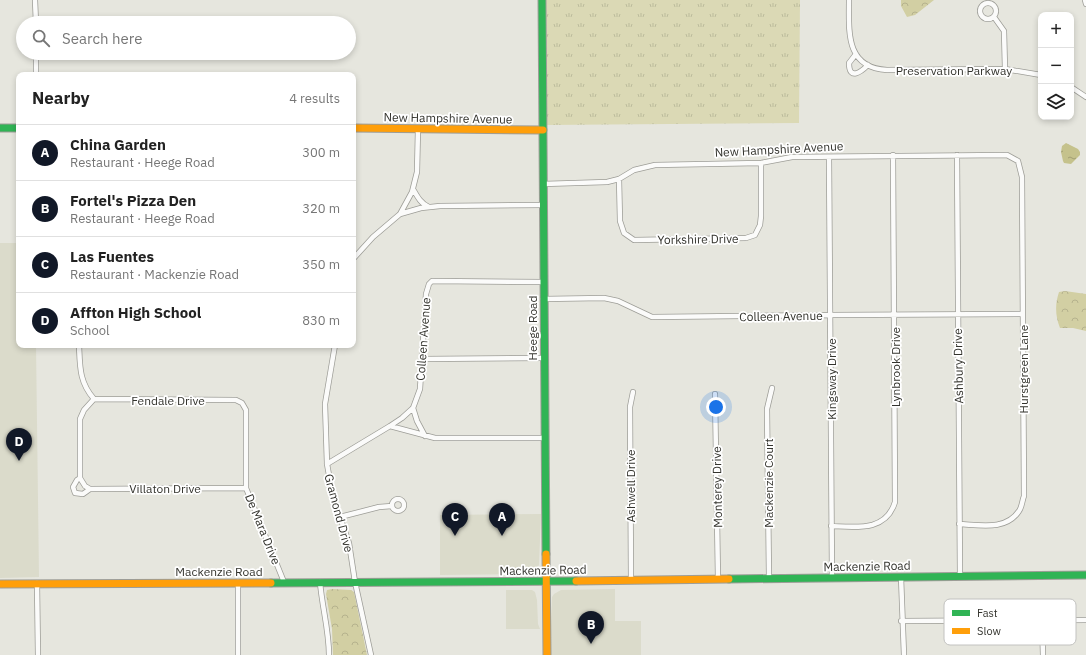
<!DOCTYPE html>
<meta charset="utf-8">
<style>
body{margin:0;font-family:"IBM Plex Sans",sans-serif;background:#f2f2f2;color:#222}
.controls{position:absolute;right:12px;top:12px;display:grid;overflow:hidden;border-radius:8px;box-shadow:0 2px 6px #0003}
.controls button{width:36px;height:36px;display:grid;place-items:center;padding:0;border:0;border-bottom:1px solid #e0e0e0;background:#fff;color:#222;font:20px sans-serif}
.you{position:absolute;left:716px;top:407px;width:14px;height:14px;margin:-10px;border:3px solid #fff;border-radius:50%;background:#1a73e8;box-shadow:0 0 0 6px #1a73e833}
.badge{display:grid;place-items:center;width:26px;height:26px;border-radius:50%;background:#111827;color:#fff;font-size:13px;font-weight:700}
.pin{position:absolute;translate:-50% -33px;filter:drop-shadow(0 1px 2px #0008)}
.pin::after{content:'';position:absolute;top:21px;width:14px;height:12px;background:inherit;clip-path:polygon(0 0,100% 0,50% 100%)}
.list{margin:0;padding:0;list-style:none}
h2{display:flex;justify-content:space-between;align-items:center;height:52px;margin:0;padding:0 16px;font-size:17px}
h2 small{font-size:13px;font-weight:400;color:#767676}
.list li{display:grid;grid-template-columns:26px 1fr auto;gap:12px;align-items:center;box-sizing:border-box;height:56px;padding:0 16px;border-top:1px solid #e0e0e0}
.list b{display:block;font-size:15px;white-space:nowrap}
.list p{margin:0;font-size:13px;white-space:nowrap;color:#767676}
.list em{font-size:13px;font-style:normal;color:#767676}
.icon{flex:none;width:22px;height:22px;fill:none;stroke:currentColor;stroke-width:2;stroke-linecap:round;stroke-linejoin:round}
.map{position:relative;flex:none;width:1086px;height:655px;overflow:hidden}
.search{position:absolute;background:#fff;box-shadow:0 2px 6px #0003;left:16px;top:16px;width:340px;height:44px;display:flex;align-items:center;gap:10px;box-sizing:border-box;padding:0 14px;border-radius:22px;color:#767676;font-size:15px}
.panel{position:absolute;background:#fff;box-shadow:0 2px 6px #0003;left:16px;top:72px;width:340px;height:276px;border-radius:8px}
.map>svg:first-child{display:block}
.built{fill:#dbdbcb}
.grass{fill:url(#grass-tufts)}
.forest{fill:url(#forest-crowns)}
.water{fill:url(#water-ripples)}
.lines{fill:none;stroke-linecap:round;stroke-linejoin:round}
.street-casing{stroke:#9d9d97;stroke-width:6}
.fast-casing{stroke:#9d9d97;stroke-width:9}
.slow-casing{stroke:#9d9d97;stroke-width:9}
.street{stroke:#fbfbfa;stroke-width:4.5}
.fast{stroke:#30b455;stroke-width:7}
.slow{stroke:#ff9f0a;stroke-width:7}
.labels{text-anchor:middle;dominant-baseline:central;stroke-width:3.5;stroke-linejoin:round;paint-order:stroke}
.street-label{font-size:12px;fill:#33332d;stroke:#fff}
.key{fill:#fff;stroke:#c2c2c0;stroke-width:1}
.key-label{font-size:11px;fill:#33332d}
</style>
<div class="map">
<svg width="1086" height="655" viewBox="0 0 1086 655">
<defs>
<pattern id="grass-tufts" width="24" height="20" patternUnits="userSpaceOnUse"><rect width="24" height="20" fill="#dbd9b5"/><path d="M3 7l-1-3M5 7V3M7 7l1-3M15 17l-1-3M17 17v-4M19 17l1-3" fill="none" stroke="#bcbb9c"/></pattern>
<pattern id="forest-crowns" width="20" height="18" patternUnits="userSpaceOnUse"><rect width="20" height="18" fill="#d2cfa3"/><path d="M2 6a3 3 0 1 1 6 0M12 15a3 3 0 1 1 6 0" fill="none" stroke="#b5b28d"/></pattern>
<pattern id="water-ripples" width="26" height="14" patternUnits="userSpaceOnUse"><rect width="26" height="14" fill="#c5c28c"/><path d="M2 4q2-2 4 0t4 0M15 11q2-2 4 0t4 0" fill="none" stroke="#a19e73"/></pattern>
</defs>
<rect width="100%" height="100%" fill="#e6e6de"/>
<path class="built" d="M0,243h19v102h17l3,232 -39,1z
M541,514l-2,51 -4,7 -4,2 -91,1v-60z
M615,589v32h26v34h-91l2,-58 2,-3 7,-4z
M506,590h26l3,2 2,8 1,24 2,5h-34z"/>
<path class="grass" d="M546,0h254l-1,123 -252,2z"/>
<path class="forest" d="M901,0h33l-19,15 -8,2 -6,-11z
M1065,291l21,3v37l-13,-3h-13c-5,-13 -5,-24 -1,-36z
M332,589l19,1 3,2 13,63h-34l-1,-26 -6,-35 1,-4z"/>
<path class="water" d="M1066,143l12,6 2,3v3l-9,9 -7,-1 -1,-2 -2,-9 1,-6z"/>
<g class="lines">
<g class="street-casing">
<path id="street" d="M35,0l1,23
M849,0c0,31 -4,68 38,70l118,-1 36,6
M1085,0l1,4
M980 11a8 8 0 1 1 16 0a8 8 0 1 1-16 0Z
M994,17l10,14 1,38
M36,53v22
M856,54l-7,9c0,18 12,9 19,2
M1071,87l15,10
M957,155l3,421
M829,157l3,421
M619,179l1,42 4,12 10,7 112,-2 9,-3 5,-10 1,-9v-53
M543,184l64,-2 12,-3 15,-9 21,-5 106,-2 31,-6 215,-2 11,6 4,16 2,319c-2,5 -2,11 -5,15 -13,20 -39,14 -60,13
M413,189c4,7 8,15 16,18
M400,214l21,-6 19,-2 103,-1
M353,259l20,-22 27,-23 12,-22 5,-20 1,-43
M543,299l61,-1 14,3 34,16 179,-2 191,-1
M79,345c1,21 0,37 15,54
M335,345l-10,59 2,60 6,33 16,46 6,39 16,73
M422,359l121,-1
M715,394l3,185
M94,399l142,1 6,3 4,7v78l38,94
M94,399l-10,11 -4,9v59l5,8 5,3 156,-1
M413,408l4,13 8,15
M390,426l45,12h109
M327,464l63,-38 12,-8 11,-10 7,-19 6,-95 3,-10 3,-3 111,1
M80,478l-3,2 -4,7 2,6 8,1 7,-5
M392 505a6 6 0 1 1 12 0a6 6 0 1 1-12 0Z
M340,517l39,-10 13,-1
M831,526c25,1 55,6 64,-24l-2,-347
M901,577l3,78
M769,578l-2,-169 5,-21
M631,580l-1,-173 3,-15
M238,582v73
M320,582c2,25 9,48 9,73
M37,583l1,72
M901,621l185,-1
M1042,621l1,34"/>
</g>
<g class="fast-casing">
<path id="fast" d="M542,0l4,554
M0,128h19
M729,579l357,-4
M271,583l305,-2"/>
</g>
<g class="slow-casing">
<path id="slow" d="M353,128l190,2
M546,554l1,101
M576,581l153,-2
M0,584l271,-1"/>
</g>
<use href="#street" class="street"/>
<use href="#fast" class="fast"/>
<use href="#slow" class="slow"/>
</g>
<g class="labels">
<g class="street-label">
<text x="954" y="70">Preservation Parkway</text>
<text transform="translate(448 118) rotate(1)">New Hampshire Avenue</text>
<text transform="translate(779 149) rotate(-3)">New Hampshire Avenue</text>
<text transform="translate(698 239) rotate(-1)">Yorkshire Drive</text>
<text transform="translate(781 316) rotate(-1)">Colleen Avenue</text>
<text transform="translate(532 328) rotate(-90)">Heege Road</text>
<text transform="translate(423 339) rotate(-86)">Colleen Avenue</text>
<text transform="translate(958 366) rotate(-91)">Ashbury Drive</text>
<text transform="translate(895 367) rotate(-90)">Lynbrook Drive</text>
<text transform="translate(1023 369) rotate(-90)">Hurstgreen Lane</text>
<text transform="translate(831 379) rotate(-90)">Kingsway Drive</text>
<text x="168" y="400">Fendale Drive</text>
<text transform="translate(768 483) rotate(-90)">Mackenzie Court</text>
<text transform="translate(630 486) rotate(-90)">Ashwell Drive</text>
<text transform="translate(717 487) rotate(-91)">Monterey Drive</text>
<text x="165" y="488">Villaton Drive</text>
<text transform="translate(339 513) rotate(75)">Gramond Drive</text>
<text transform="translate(263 529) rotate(68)">De Mara Drive</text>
<text transform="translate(867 566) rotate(-1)">Mackenzie Road</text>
<text transform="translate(543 570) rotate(-1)">Mackenzie Road</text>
<text x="219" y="571">Mackenzie Road</text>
</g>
</g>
<rect x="944" y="599" width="132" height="46" rx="6" class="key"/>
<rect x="952" y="610" width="18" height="6" fill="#30b455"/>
<rect x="952" y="628" width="18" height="6" fill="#ff9f0a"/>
<g class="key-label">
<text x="977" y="617">Fast</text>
<text x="977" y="635">Slow</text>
</g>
</svg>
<div class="controls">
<button>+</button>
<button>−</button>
<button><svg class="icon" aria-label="layers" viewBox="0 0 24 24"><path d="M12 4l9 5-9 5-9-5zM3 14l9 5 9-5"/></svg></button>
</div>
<div class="you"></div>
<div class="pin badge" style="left:502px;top:536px">A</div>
<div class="pin badge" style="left:591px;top:644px">B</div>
<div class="pin badge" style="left:455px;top:536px">C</div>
<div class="pin badge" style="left:19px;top:461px">D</div>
<div class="search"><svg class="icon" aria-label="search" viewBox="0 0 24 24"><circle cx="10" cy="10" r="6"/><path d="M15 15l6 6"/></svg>Search here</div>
<section class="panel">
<h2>Nearby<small>4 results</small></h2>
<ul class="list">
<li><span class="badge">A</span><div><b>China Garden</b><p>Restaurant · Heege Road</p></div><em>300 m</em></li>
<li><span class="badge">B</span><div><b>Fortel's Pizza Den</b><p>Restaurant · Heege Road</p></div><em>320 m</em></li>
<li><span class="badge">C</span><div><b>Las Fuentes</b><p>Restaurant · Mackenzie Road</p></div><em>350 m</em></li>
<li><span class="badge">D</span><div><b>Affton High School</b><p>School</p></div><em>830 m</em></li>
</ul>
</section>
</div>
